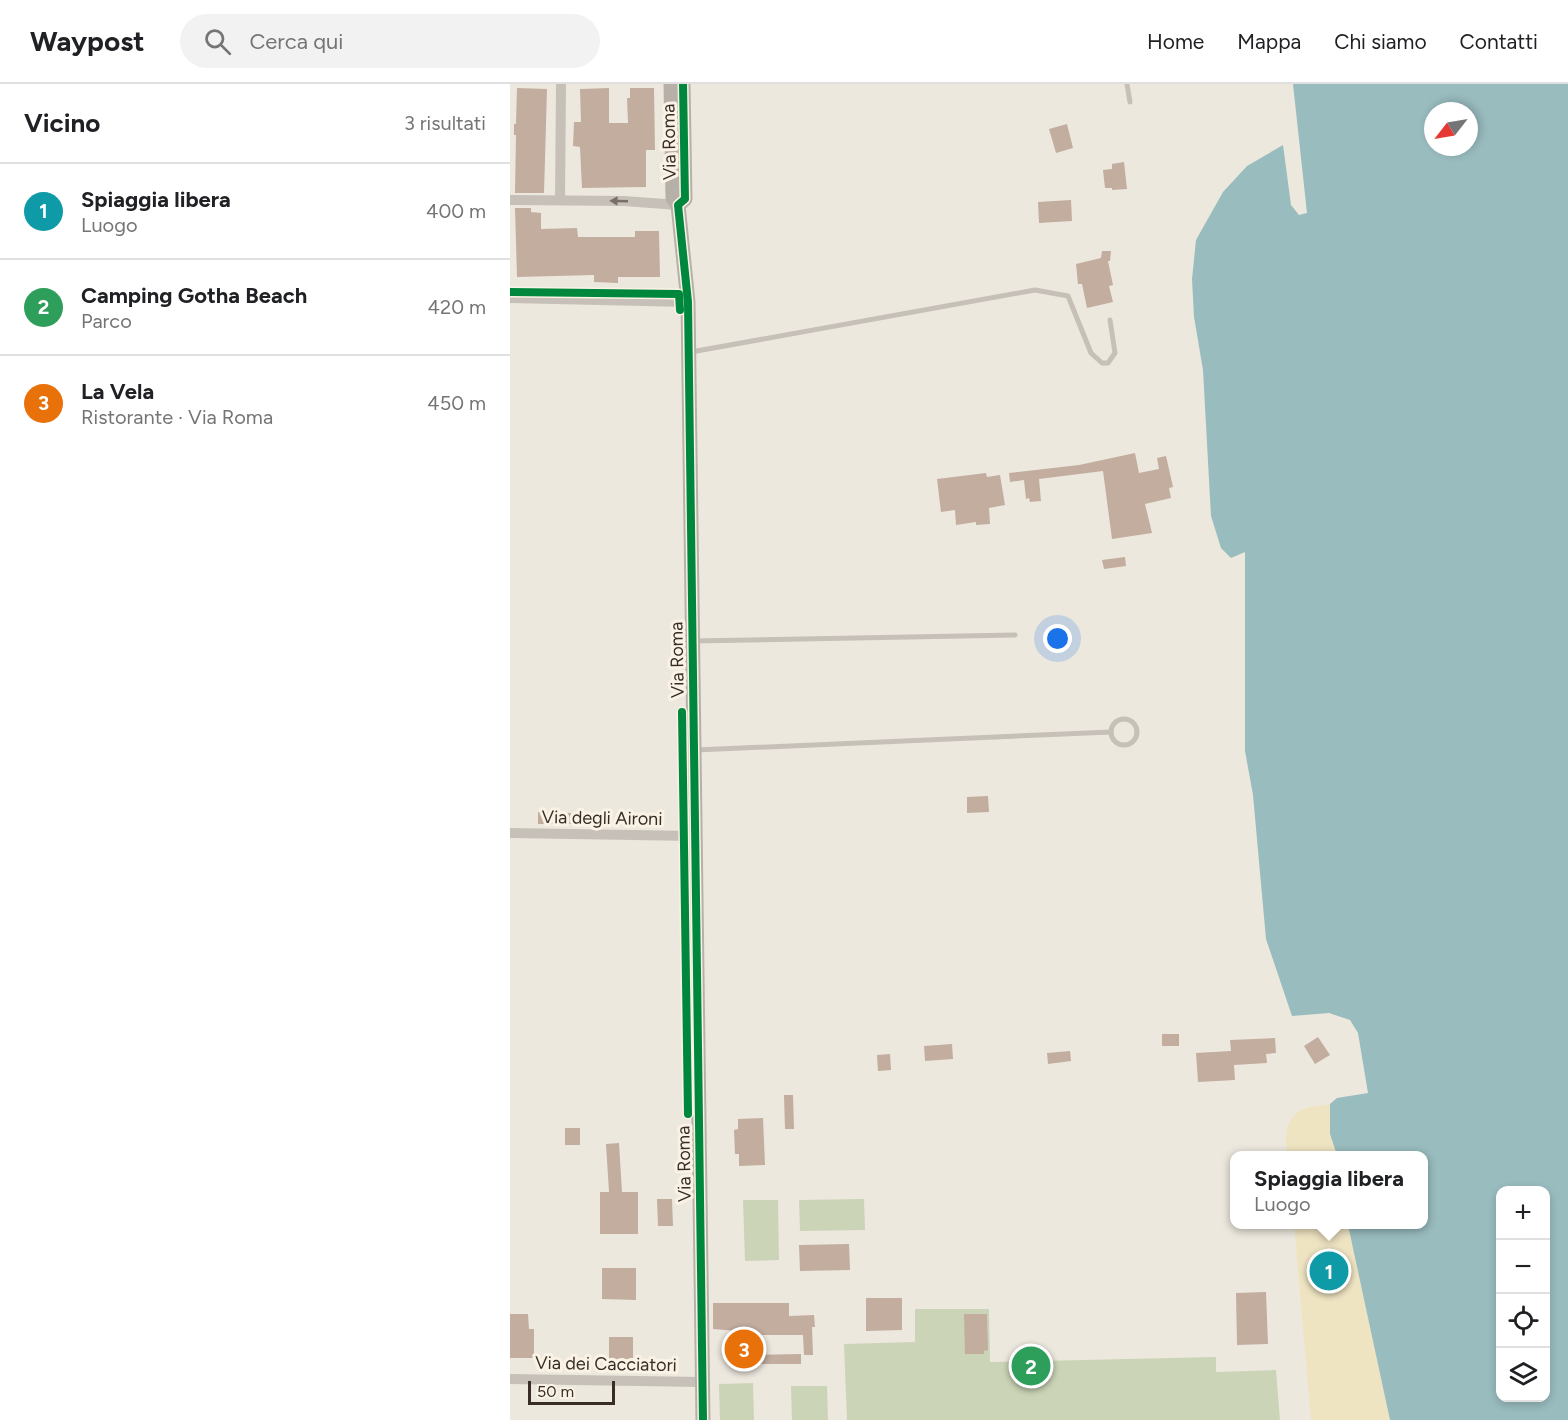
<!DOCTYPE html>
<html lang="it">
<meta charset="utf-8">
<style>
body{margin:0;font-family:Figtree,sans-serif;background:#f2f2f2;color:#202124}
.controls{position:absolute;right:18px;bottom:18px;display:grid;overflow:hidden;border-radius:12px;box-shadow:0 3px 9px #0003}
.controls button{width:54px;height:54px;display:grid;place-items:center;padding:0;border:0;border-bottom:2px solid #e0e0e0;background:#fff;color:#202124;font:30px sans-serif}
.compass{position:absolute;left:914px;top:18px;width:54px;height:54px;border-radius:50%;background:#fff;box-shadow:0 3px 9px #0003;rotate:239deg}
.scale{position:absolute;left:18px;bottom:15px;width:87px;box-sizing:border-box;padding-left:6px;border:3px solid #372d26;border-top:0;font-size:16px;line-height:21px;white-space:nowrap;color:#372d26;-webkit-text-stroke:4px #faf3e5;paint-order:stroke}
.you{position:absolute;left:548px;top:555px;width:21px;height:21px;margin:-15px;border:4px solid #fff;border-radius:50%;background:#1a73e8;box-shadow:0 0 0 9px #1a73e833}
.badge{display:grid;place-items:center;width:39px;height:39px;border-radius:50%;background:#d93025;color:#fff;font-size:20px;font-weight:700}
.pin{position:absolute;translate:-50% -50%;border:3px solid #fff;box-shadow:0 2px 6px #0006}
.popup{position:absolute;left:720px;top:1067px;width:198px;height:78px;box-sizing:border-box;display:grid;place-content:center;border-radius:12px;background:#fff;filter:drop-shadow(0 2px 4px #0005);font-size:20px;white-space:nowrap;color:#757577}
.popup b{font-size:22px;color:#202124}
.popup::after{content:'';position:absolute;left:50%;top:100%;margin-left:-12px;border:12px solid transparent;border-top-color:#fff}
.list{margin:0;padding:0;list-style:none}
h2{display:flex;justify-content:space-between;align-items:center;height:78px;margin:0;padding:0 24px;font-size:26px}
h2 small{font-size:20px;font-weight:400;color:#757577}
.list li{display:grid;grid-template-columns:39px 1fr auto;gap:18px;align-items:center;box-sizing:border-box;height:96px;padding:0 24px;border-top:2px solid #e0e0e0}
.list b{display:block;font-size:22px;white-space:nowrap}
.list p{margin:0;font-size:20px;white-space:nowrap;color:#757577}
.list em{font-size:20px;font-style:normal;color:#757577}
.icon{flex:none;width:33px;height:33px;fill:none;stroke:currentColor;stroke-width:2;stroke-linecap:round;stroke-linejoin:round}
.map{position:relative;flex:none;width:1058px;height:1336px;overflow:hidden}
header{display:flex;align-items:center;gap:36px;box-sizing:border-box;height:84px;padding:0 30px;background:#fff;border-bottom:2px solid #e0e0e0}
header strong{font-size:28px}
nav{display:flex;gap:33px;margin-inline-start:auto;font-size:21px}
.search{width:420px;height:54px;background:#f2f2f2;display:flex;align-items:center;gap:15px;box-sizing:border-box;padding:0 21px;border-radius:33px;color:#757577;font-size:22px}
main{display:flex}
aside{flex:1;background:#fff}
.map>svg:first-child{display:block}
.green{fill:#cbd4b7}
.sand{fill:#efe4c2}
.water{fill:#99bcbf;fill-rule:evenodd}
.building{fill:#c2ad9f}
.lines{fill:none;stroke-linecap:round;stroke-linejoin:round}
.lane{stroke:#c6c0b8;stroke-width:5}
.street{stroke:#c6c0b8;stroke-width:10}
.secondary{stroke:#b7b0a8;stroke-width:15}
.cycleway-casing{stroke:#faf3e5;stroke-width:11}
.cycleway{stroke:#00873e;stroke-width:8}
.oneway{fill:#776f68}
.labels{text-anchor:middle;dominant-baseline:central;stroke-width:6;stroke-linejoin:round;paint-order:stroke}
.street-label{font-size:18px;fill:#372d26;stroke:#faf3e5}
</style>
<header>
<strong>Waypost</strong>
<div class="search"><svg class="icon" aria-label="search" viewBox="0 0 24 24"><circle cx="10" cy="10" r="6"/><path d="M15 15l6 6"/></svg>Cerca qui</div>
<nav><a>Home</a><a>Mappa</a><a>Chi siamo</a><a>Contatti</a></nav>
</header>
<main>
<aside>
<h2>Vicino<small>3 risultati</small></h2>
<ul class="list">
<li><span class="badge" style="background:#0f9aa8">1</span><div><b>Spiaggia libera</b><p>Luogo</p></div><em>400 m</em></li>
<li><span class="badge" style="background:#2e9e5b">2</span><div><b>Camping Gotha Beach</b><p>Parco</p></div><em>420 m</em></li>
<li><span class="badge" style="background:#e8710a">3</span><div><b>La Vela</b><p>Ristorante · Via Roma</p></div><em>450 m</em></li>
</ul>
</aside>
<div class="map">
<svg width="1058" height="1336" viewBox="0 0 1058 1336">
<rect width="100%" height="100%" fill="#ede8de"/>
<path class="green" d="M354,1115l1,31 -65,1 -1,-31z
M233,1116h35l1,60 -34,1z
M405,1225h74l1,53 226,-5v15l60,-2 4,50h-433l-3,-76 71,-2z
M243,1299l1,37h-34l-1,-36z
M281,1302h36l1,34h-36z"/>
<path class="sand" d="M820,1020v30l7,21h-50c-2,-17 -3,-34 14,-45 7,-4 21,-4 29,-6z
M784,1141h54l42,195h-79z"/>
<path class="water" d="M783,0h275v1336h-178l-42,-195 76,-1v-68l-87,-1 -7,-21v-30l7,-6 31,-5 -10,-60 -8,-13 -21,-7 -37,3 -26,-77 -13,-144 -8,-44v-199l-14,6 -10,-10 -10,-32 -8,-146 -9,-53 -2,-38 4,-39 27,-48 24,-26 36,-21 8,60 8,10 8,-2zM923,27h36v36h-36zM1036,1106v208h-46v-208z"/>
<path class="building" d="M7,4l30,1 -3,104h-29l1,-58h-2v-11h2z
M99,4v35h19l-1,-25h3v-10h24l1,62h-9v37l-64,1 -2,-41 -7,-1 1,-24h7l-1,-33z
M557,40l6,24 -17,5 -7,-24z
M614,78l3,27 -15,1v-2h-7l-2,-18 9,-1v-5z
M561,116l1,21 -33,2 -1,-21z
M5,124h16v4l10,1v16l36,-1 1,9h57v-6h24l1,46h-42v6l-24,-1v-7l-77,2z
M592,167h9l-1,10h-2l5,24 -4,1 4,16 -26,6 -5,-24h-4l-2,-20 25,-6z
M625,369l4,20 20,-4 -2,-11 9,-2 7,31 -4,1 2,10 -26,6 7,29 -40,6 -9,-68 -64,8 2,22 -11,1 -1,-4 -3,1 -2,-19 -14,2 -1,-9 70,-8z
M476,389l1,4 13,-2 5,30 -16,3 1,16 -14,1v-3l-20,3 -1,-15 -14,2 -4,-33z
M615,473l1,9 -22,3 -2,-9z
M478,712l1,16 -22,1v-16z
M28,728l33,1v11h-33z
M652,950h17v12h-17z
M808,953l12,18 -15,9 -11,-18z
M765,954l1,15 -10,1 1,9 -33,2 1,15 -37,2 -2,-29 35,-2 -1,-11z
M442,960l1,15 -28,2 -1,-15z
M560,967l1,10 -23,3 -1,-11z
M380,970l1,16 -13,1 -1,-16z
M274,1011h9l1,34h-9z
M253,1034l2,47 -26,1v-12h-4l-1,-24 4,-1v-10z
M55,1044h15v17h-15z
M109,1059l3,49h16v42h-38v-42h9l-3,-48z
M147,1115h15l1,27h-15z
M339,1160l1,26 -50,1 -1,-26z
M92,1184h34v32l-34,-1z
M756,1208l2,52 -31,1 -1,-52z
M356,1214h36v32l-36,1z
M203,1219h76v13l25,-1 1,12h-3l1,28h-9l-1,-20h-50v20l48,-1v10h-63v-33l-25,-2z
M0,1230h18l1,15h5v29h-24z
M454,1230h23l1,36 -4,1v3h-19z
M99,1253h24v22h-24z"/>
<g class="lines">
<path class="lane" d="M617,0l3,18
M181,268l344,-62 33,6 23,57 11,10h6l7,-10 -5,-33
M183,557l322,-6
M601 648a13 13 0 1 1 26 0a13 13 0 1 1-26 0Z
M186,666l415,-18"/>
<path class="street" d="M0,116l114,1 54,4
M50,116l1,-116
M0,214l178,4
M0,749l184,3
M0,1295l192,3"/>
<path class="secondary" d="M161,0l2,114 5,7 10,97 15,1118
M168,121l7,-6 -2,-115"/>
<g class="cycleway-casing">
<path id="cycleway" d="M173,0l2,115 -7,6 10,97 15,1118
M0,208l169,2 1,16
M172,628l6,402"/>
</g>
<use href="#cycleway" class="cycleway"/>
</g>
<defs><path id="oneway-solid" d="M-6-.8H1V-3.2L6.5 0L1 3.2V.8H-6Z" transform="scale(1.5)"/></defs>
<use class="oneway" href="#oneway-solid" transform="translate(109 117) rotate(-178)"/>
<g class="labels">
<g class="street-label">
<text transform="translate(159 58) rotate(-91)">Via Roma</text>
<text transform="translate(167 576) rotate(-91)">Via Roma</text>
<text transform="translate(92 734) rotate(1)">Via degli Aironi</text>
<text transform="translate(174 1080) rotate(-91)">Via Roma</text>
<text transform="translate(96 1280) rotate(1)">Via dei Cacciatori</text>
</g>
</g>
</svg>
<div class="controls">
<button>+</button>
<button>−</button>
<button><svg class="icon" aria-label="locate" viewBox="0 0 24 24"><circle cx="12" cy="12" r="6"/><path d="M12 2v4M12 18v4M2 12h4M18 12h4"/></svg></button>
<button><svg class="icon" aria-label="layers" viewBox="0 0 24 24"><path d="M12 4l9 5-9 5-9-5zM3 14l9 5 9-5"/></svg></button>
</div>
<svg class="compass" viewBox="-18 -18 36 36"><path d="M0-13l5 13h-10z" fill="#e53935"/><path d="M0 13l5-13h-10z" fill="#757577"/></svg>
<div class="scale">50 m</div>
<div class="you"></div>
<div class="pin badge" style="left:819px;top:1187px;background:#0f9aa8">1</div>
<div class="popup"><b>Spiaggia libera</b>Luogo</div>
<div class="pin badge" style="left:521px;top:1282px;background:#2e9e5b">2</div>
<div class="pin badge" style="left:234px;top:1265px;background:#e8710a">3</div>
</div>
</main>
